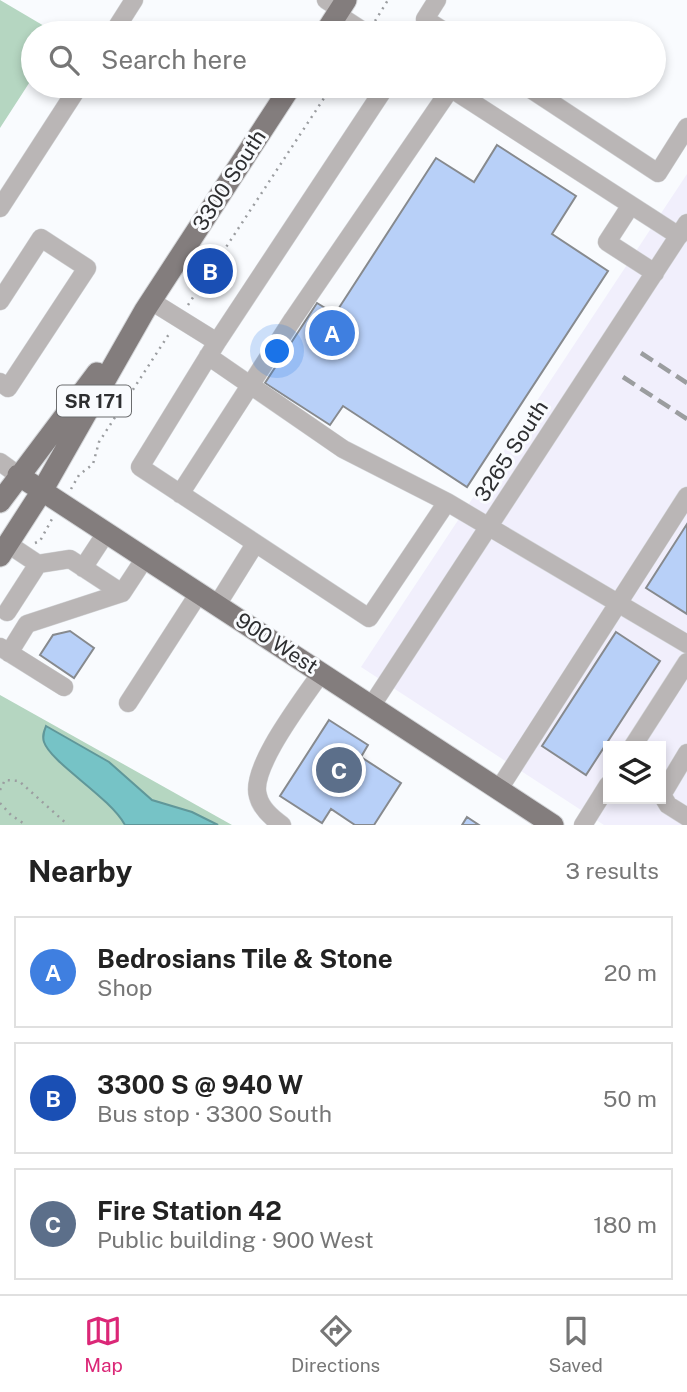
<!DOCTYPE html>
<meta charset="utf-8">
<style>
body{margin:0;font-family:"Public Sans",sans-serif;background:#f2f2f2;color:#222}
.controls{position:absolute;right:21px;bottom:21px;display:grid;overflow:hidden;border-radius:0px;box-shadow:0 4px 10px #0003}
.controls button{width:63px;height:63px;display:grid;place-items:center;padding:0;border:0;border-bottom:2px solid #e0e0e0;background:#fff;color:#222;font:35px sans-serif}
.you{position:absolute;left:278px;top:352px;width:24px;height:24px;margin:-18px;border:5px solid #fff;border-radius:50%;background:#1a73e8;box-shadow:0 0 0 10px #1a73e833}
.badge{display:grid;place-items:center;width:46px;height:46px;border-radius:50%;background:#db2777;color:#fff;font-size:23px;font-weight:700}
.pin{position:absolute;translate:-50% -50%;border:4px solid #fff;box-shadow:0 2px 7px #0006}
.list{margin:0;padding:0;list-style:none}
h2{display:flex;justify-content:space-between;align-items:center;height:91px;margin:0;padding:0 28px;font-size:30px}
h2 small{font-size:23px;font-weight:400;color:#767676}
.list li{display:grid;grid-template-columns:46px 1fr auto;gap:21px;align-items:center;box-sizing:border-box;height:112px;margin:0 14px 14px;padding:0 14px;border:2px solid #e0e0e0;border-radius:0px}
.list b{display:block;font-size:26px;white-space:nowrap}
.list p{margin:0;font-size:23px;white-space:nowrap;color:#767676}
.list em{font-size:23px;font-style:normal;color:#767676}
.icon{flex:none;width:38px;height:38px;fill:none;stroke:currentColor;stroke-width:2;stroke-linecap:round;stroke-linejoin:round}
.map{position:relative;flex:none;width:687px;height:825px;overflow:hidden}
.search{position:absolute;background:#fff;box-shadow:0 4px 10px #0003;left:21px;right:21px;top:21px;height:77px;display:flex;align-items:center;gap:18px;box-sizing:border-box;padding:0 24px;border-radius:38px;color:#767676;font-size:26px}
.sheet{height:469px;background:#fff}
nav{display:flex;justify-content:space-around;align-items:center;box-sizing:border-box;height:98px;border-top:2px solid #e0e0e0;background:#fff;font-size:19px;color:#767676}
nav a{display:grid;justify-items:center;gap:4px}
nav .on{color:#db2777}
.map>svg:first-child{display:block}
.industrial{fill:#f1effc;fill-rule:evenodd}
.green{fill:#b5d6c1}
.water{fill:#76c3c6;stroke:#609799;stroke-width:2}
.building{fill:#b8d0f8;stroke:#878a8e;stroke-width:2}
.lines{fill:none;stroke-linecap:round;stroke-linejoin:round}
.minor-casing{stroke:#d4d6d9;stroke-width:19}
.major-casing{stroke:#d4d6d9;stroke-width:23}
.path{stroke:#9b9da0;stroke-width:2.5;stroke-dasharray:2 5;stroke-linecap:butt}
.minor{stroke:#bab6b6;stroke-width:18}
.major{stroke:#837d7d;stroke-width:21}
.rail{stroke:#9b9d9f;stroke-width:4.5;stroke-dasharray:14 7;stroke-linecap:butt}
.labels{text-anchor:middle;dominant-baseline:central;stroke-width:6;stroke-linejoin:round;paint-order:stroke}
.shield{fill:#f9fbfe;stroke:#6b6c6e;stroke-width:2}
.shield-label{font-size:19px;font-weight:bold;fill:#2e2f31}
.street-label{font-size:21px;fill:#2e2f31;stroke:#f9fbfe}
</style>
<div class="map">
<svg width="687" height="825" viewBox="0 0 687 825">
<rect width="100%" height="100%" fill="#f9fbfe"/>
<path class="industrial" d="M687,174v651h-83l-243,-158zM608,746h53v53h-53z"/>
<path class="green" d="M0,0l56,33h-23v44l-33,51z
M0,695l232,130h-232z"/>
<path class="water" d="M46,726l63,36 43,38 40,12 26,13h-93c-15,-28 -74,-62 -81,-83 -2,-6 0,-11 2,-16z"/>
<path class="building" d="M497,145l79,51 -24,38 56,37 -141,216 -124,-81 -13,19 -65,-42 52,-80 18,11 101,-156 38,24z
M687,524v90l-41,-26z
M70,631l24,17 -20,30 -34,-23 13,-20z
M616,632l44,29 -74,114 -44,-29z
M329,720l39,25 -7,12 40,26 -27,42h-19l-24,-16 -9,14 -42,-27z
M467,817l12,8h-17z"/>
<g class="lines">
<g class="minor-casing">
<path id="minor" d="M326,0l14,9
M437,0l-12,19 22,14
M337,14l29,19
M113,33l21,-33
M447,86l184,119
M526,86l132,87 29,-46
M0,208l79,-122
M655,273l-48,-31 24,-37 48,31
M0,301l41,-63 46,30 -79,120 -8,-6
M151,301l66,41 -77,125 229,151 78,-116 240,142
M217,342l169,-256
M208,356l135,93 104,53
M0,462l18,13
M180,494l113,-175 158,-231
M8,544l30,20 32,-5 52,34
M83,568l23,-35
M217,605l38,-61
M7,612l31,-48
M0,647l64,40
M9,653l18,-29 95,-31 23,-35
M128,703l71,-110
M372,705l315,-482
M633,746l54,-84
M687,753l-25,42 6,10 19,12
M499,789l188,-293
M282,825c-10,-7 -21,-16 -24,-29 -9,-28 47,-99 63,-123
M583,825l25,-40"/>
</g>
<g class="major-casing">
<path id="major" d="M325,33l21,-33
M18,475l535,350
M0,502l97,-129
M0,556l42,-65 103,-181 146,-224"/>
</g>
<path class="path" d="M375,21l13,-21
M188,305l144,-219
M71,489l8,-14 14,-11 6,-22 72,-111
M35,543l5,-2 12,-22
M0,790l5,-10 14,1 49,44
M0,803l11,12 15,10"/>
<use href="#minor" class="minor"/>
<use href="#major" class="major"/>
<path class="rail" d="M641,353l46,30
M623,377l64,42"/>
</g>
<g class="labels">
<rect class="shield" x="57" y="385.5" width="74" height="31" rx="5"/>
<g class="shield-label">
<text x="94" y="401">SR 171</text>
</g>
<g class="street-label">
<text transform="translate(229 180) rotate(-57)">3300 South</text>
<text transform="translate(511 451) rotate(-57)">3265 South</text>
<text transform="translate(277 643) rotate(33)">900 West</text>
</g>
</g>
</svg>
<div class="controls">
<button><svg class="icon" aria-label="layers" viewBox="0 0 24 24"><path d="M12 4l9 5-9 5-9-5zM3 14l9 5 9-5"/></svg></button>
</div>
<div class="you"></div>
<div class="pin badge" style="left:332px;top:333px;background:#3f7fe0">A</div>
<div class="pin badge" style="left:210px;top:271px;background:#1a4fb4">B</div>
<div class="pin badge" style="left:339px;top:770px;background:#5c6f8a">C</div>
<div class="search"><svg class="icon" aria-label="search" viewBox="0 0 24 24"><circle cx="10" cy="10" r="6"/><path d="M15 15l6 6"/></svg>Search here</div>
</div>
<section class="sheet">
<h2>Nearby<small>3 results</small></h2>
<ul class="list">
<li><span class="badge" style="background:#3f7fe0">A</span><div><b>Bedrosians Tile &amp; Stone</b><p>Shop</p></div><em>20 m</em></li>
<li><span class="badge" style="background:#1a4fb4">B</span><div><b>3300 S @ 940 W</b><p>Bus stop · 3300 South</p></div><em>50 m</em></li>
<li><span class="badge" style="background:#5c6f8a">C</span><div><b>Fire Station 42</b><p>Public building · 900 West</p></div><em>180 m</em></li>
</ul>
</section>
<nav>
<a class="on"><svg class="icon" aria-label="map" viewBox="0 0 24 24"><path d="M3 6l6-2 6 2 6-2v14l-6 2-6-2-6 2zM9 4v14M15 6v14"/></svg>Map</a>
<a><svg class="icon" aria-label="directions" viewBox="0 0 24 24"><path d="M12 3l9 9-9 9-9-9zM9 14v-3h6M13 9l2 2-2 2"/></svg>Directions</a>
<a><svg class="icon" aria-label="saved" viewBox="0 0 24 24"><path d="M7 4h10v16l-5-4-5 4z"/></svg>Saved</a>
</nav>
